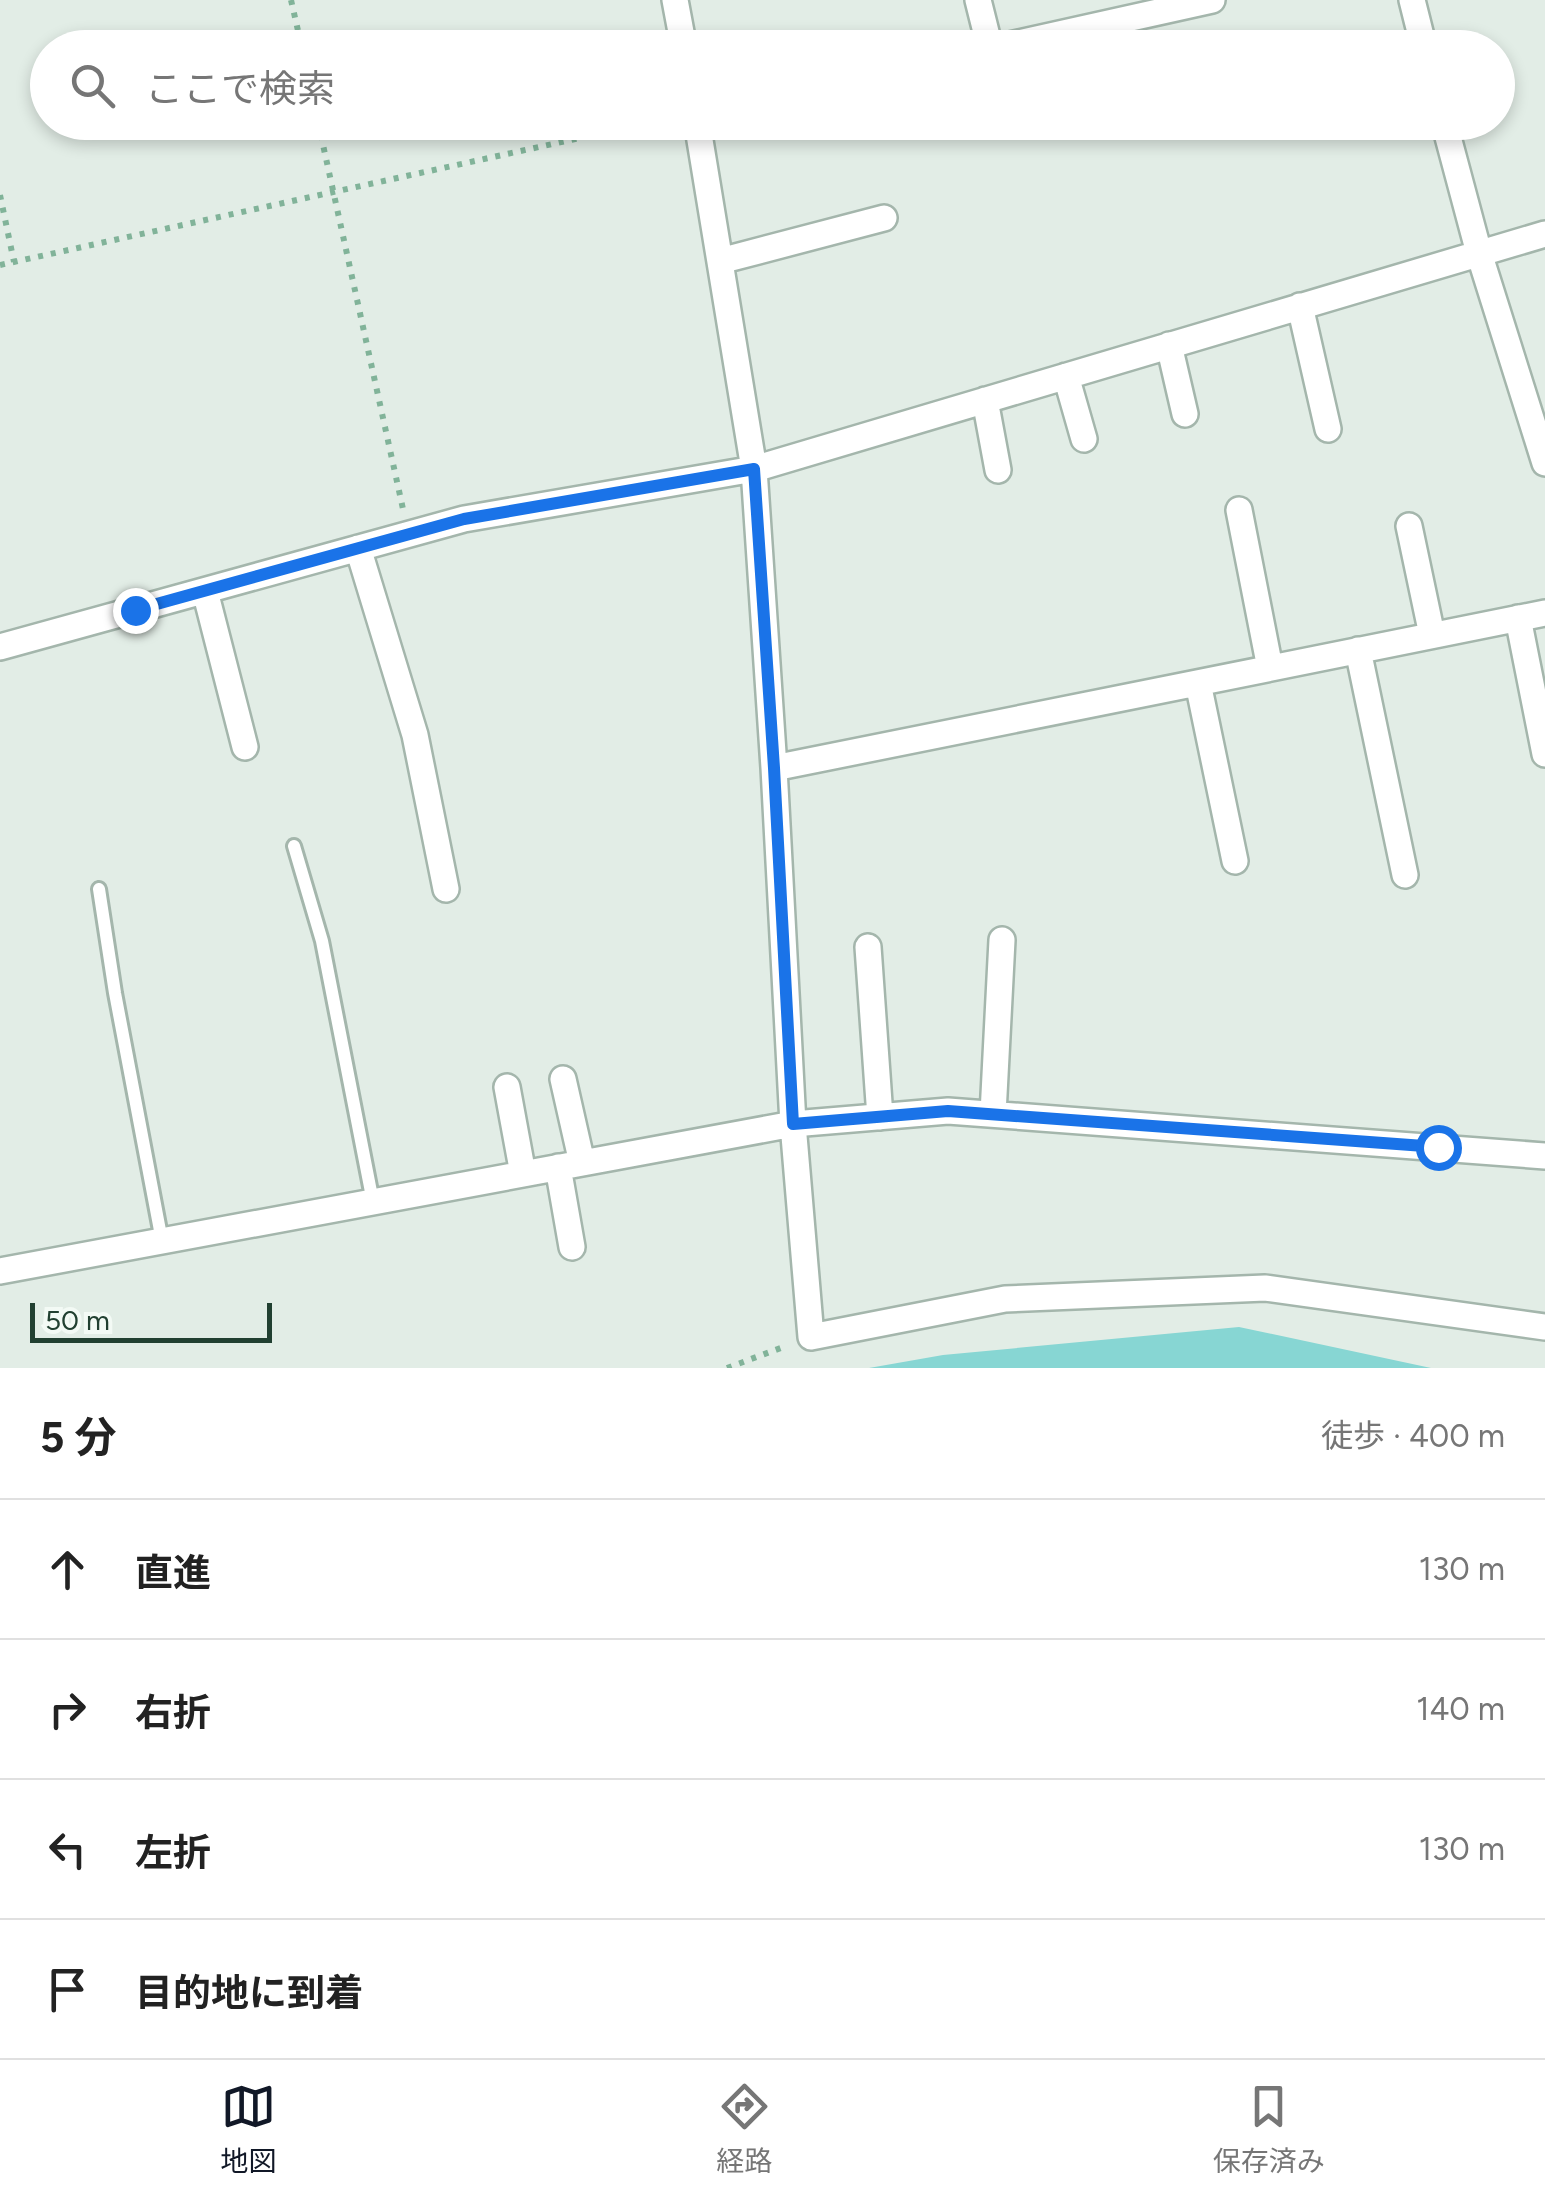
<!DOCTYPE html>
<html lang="ja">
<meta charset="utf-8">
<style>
body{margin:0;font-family:Figtree,"Noto Sans JP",sans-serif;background:#f2f2f2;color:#222}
.scale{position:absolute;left:30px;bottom:25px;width:242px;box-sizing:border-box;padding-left:10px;border:5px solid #214031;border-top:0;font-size:28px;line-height:35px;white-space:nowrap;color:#214031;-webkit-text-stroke:8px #f3faf5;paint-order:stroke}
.stop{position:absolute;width:30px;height:30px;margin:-22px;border:8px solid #1a73e8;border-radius:50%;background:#fff}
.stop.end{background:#1a73e8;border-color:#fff;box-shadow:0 2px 10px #0008}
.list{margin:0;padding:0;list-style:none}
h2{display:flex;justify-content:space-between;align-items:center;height:130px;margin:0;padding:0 40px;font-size:42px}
h2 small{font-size:32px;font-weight:400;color:#767676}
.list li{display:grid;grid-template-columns:65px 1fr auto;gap:30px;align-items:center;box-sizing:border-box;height:140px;padding:0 40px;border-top:2px solid #e0e0e0}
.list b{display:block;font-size:38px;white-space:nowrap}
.list em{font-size:32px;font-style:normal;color:#767676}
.icon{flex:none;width:55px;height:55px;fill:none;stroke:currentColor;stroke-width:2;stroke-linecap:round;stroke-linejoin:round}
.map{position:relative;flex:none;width:1545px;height:1368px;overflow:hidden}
.search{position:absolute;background:#fff;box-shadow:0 5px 15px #0003;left:30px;right:30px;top:30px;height:110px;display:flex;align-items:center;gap:25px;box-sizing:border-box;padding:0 35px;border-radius:55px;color:#767676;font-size:38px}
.sheet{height:690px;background:#fff}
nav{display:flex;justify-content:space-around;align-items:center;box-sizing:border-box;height:140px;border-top:2px solid #e0e0e0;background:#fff;font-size:28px;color:#767676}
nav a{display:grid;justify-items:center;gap:5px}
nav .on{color:#111827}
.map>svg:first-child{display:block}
.water{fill:#87d6d3}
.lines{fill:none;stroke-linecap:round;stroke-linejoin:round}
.lane-casing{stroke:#a4b6ac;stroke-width:18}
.street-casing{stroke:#a4b6ac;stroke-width:30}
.path{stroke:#81b399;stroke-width:6;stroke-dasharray:5 8;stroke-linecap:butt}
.lane{stroke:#fff;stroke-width:12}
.street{stroke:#fff;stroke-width:25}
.route{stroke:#1a73e8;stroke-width:12}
</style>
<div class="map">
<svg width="1545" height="1368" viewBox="0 0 1545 1368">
<rect width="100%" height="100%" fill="#e2ede6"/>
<path class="water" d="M1239,1327l192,41h-562l74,-13z"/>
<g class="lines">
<g class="lane-casing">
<path id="lane" d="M294,846l28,95 51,261
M99,889l16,104 47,248"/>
</g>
<g class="street-casing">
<path id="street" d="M675,0l9,48
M978,0l12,48
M1412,0l12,48
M996,48l216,-48
M697,122l57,347 20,299 19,356 18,213 194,-38 260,-11 280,39
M1444,122l35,131 66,210
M720,261l164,-43
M1300,306l28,123
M1169,345l16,69
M1066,376l18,63
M985,400l13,70
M1239,510l31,158
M1409,526l23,109
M358,548l57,187 31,154
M205,591l40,156
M1518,618l27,136
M0,647l464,-128 290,-50 791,-235
M1358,650l47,225
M1198,683l37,178
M774,768l771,-155
M868,947l12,170
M563,1079l19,84
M507,1087l16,87
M993,1114l9,-174
M558,1167l14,80
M0,1271l793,-147 155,-13 597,45"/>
</g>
<path class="path" d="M291,0l11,48
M318,122l85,387
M0,195l14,67
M0,265l653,-143
M727,1368l59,-22"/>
<use href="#lane" class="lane"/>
<use href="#street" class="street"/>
</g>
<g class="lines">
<path class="route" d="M135,610l329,-91 290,-50 20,299 19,356 155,-13 490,36"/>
</g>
</svg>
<div class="scale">50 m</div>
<div class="stop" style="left:1438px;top:1147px"></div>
<div class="stop end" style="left:135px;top:610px"></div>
<div class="search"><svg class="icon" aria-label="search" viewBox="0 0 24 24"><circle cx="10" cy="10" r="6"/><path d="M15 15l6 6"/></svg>ここで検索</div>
</div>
<section class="sheet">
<h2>5 分<small>徒歩 · 400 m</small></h2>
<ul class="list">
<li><svg class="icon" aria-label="ahead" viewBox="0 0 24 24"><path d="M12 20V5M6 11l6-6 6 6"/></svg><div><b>直進</b></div><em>130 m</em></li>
<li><svg class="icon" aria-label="right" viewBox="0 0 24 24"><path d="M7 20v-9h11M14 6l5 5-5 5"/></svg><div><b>右折</b></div><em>140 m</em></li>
<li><svg class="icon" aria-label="left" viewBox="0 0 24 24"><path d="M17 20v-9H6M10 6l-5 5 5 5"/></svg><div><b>左折</b></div><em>130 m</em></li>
<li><svg class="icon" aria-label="arrive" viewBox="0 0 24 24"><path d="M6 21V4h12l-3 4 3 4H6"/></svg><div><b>目的地に到着</b></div></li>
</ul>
</section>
<nav>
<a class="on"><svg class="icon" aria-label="map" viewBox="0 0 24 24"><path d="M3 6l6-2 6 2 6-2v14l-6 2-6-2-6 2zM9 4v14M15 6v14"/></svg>地図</a>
<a><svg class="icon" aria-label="directions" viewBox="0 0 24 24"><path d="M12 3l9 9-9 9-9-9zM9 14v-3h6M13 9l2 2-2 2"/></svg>経路</a>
<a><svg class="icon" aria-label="saved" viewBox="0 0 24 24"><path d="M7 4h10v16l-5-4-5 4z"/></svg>保存済み</a>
</nav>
